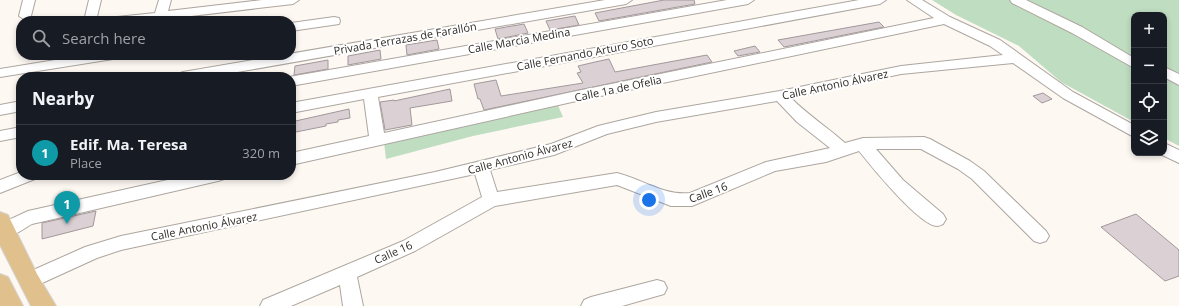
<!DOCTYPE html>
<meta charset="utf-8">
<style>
body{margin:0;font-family:"Open Sans",sans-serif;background:#20242c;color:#f1f3f6}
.controls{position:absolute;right:12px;top:12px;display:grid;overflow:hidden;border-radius:8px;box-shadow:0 2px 6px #0003}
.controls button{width:36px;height:36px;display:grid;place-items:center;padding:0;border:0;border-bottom:1px solid #363941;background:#171b24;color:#f1f3f6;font:20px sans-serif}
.you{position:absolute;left:649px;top:200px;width:14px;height:14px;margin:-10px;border:3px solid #fff;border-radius:50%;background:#1a73e8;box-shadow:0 0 0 6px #1a73e833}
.badge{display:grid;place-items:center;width:26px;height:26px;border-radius:50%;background:#0f766e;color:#fff;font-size:13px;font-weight:700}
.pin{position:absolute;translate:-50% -33px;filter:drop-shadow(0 1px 2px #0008)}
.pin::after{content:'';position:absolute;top:21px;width:14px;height:12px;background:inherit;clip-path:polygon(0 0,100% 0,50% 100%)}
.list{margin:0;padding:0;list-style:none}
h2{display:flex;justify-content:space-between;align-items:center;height:52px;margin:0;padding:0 16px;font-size:17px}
h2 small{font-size:13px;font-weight:400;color:#9ea1a6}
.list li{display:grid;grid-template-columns:26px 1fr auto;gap:12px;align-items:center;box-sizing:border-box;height:56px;padding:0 16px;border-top:1px solid #363941}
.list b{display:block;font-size:15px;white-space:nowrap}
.list p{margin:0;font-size:13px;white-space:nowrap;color:#9ea1a6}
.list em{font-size:13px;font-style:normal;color:#9ea1a6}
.icon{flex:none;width:22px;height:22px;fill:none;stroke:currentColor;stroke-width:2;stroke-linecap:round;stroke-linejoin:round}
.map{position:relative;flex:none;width:1179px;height:306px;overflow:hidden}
.search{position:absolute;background:#171b24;box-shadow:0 2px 6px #0003;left:16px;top:16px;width:280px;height:44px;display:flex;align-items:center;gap:10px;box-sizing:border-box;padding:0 14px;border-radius:16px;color:#9ea1a6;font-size:15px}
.panel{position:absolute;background:#171b24;box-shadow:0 2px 6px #0003;left:16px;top:72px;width:280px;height:108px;border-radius:16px}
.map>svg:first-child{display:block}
.green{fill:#bfddc1}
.building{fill:#dbd1d5;stroke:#a1989c}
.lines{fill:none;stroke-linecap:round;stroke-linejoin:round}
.minor-casing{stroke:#ada6a0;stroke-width:2}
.major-casing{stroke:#d5d5d4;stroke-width:2}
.minor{fill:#fff;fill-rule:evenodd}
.major{fill:#e0c18e;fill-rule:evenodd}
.labels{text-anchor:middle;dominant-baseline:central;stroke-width:4;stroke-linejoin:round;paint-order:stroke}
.street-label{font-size:11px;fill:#2f2c29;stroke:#fff}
</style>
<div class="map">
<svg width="1179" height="306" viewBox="0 0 1179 306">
<rect width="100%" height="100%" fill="#fef8f3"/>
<path class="green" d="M932,0h247v146l-15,-8v-123h-30v107l-73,-40 -42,-36 -63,-31z
M557,103l6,14 -90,19 -87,23 -2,-17z"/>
<path class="building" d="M664,0h30l1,4 -96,17 -4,-8z
M575,16l4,9 -29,5 -4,-9z
M879,22l5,5 -100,20 -6,-7z
M524,24l4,9 -30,6 -3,-10z
M437,40l2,9 -32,6 -1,-10z
M755,46l5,6 -22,4 -4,-5z
M380,50l1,9 -33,6v-9z
M707,55l5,7 -228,48 -4,-11h-2l-4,-15 22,-4 5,16 82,-13 -6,-10 4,-1 -3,-6 17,-4 14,-3 6,13z
M328,60v9l-34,6 1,-9z
M450,89l2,12 -42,7 2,17 -27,5 -5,-28 14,-2v1z
M1043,93l9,6 -10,4 -9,-7z
M349,109l1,9 -12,2v2l-12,2v2l-35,7v-11z
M96,211l-3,15 -51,13v-16z
M1136,214l43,36v26l-14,5 -64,-54z"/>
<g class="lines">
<g class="minor-casing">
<path id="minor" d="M23,0h12l-4,16 -6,4 -6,-4z
M89,0h12l-5,21h-12z
M159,0h12l-3,11 94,-11h37l-6,4 -144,17h-38l6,-4 38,-4z
M605,0h27l-6,4 -417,73h-33l2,-3 5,-2z
M727,0h27l-6,4 -457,82v-9h-2z
M859,0h27l-6,4 -502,93 6,36 188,-41 362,-74 -27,-18h15l28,17 50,23 73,52 61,33v12l-71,-39 -50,-35 -112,11 -110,24c17,17 36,29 54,45l18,-5 61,-1 6,2 40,22 14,10 62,60 3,5 -3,5 -6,2 -6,-2 -62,-62 -14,-10 -37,-20h-45l27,31 40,34 3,5 -3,5c-2,1 -4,2 -6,2 -17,0 -67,-61 -78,-75l-33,11 -51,9 -83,35h-21l-54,-21 -122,21 -80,45 -58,26 6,29h-20l-3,-21 -49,21h-31l3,-6 140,-59 79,-44 -7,-23 -354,76 -24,8 -68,31 -7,-2 -3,-6 3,-6 63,-28 36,-11 314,-64 116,-28 47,-18 58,-14 124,-21 121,-25 102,-11 -13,-9 -46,-22 -372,78 -281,63v-12l78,-17 -5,-37 -73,14v-10zM777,101l20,21 33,26 -64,14 -76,31c-26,3 -48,-14 -73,-20l-120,19 -7,-22 64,-15 53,-21 49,-12z
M1010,0h16l56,27 52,31v10l-62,-35 -60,-30z
M334,17l5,1 1,3 -1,3 -48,7v-8z
M86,55h34l-2,3 -5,1 -113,18v-8z
M1164,67l15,7v11l-15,-8z
M21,101v10l-21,4v-10z
M21,127v10l-21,4v-10z
M1164,143l15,7v13l-21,-10h6z
M21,172v3h16l-2,4 -35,14v-13z
M190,175h36l-2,4 -6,2 -186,43c-9,5 -21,15 -32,12v-12l28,-13z
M657,280l7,2 3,6 -3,6 -42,12h-41l3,-6 7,-3z"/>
</g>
<g class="major-casing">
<path id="major" d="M0,212l8,3 29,59 19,32h-25l-31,-61z
M0,274l8,3 15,29h-23z"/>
</g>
<use href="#minor" class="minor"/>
<use href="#major" class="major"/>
</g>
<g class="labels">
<g class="street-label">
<text transform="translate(405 38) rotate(-10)">Privada Terrazas de Farallón</text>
<text transform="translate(519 40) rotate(-10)">Calle Marcia Medina</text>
<text transform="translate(585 53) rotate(-11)">Calle Fernando Arturo Soto</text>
<text transform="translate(835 84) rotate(-12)">Calle Antonio Álvarez</text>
<text transform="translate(618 88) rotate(-12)">Calle 1a de Ofelia</text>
<text transform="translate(520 156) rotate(-15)">Calle Antonio Álvarez</text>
<text transform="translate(708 192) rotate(-20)">Calle 16</text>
<text transform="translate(204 226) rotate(-11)">Calle Antonio Álvarez</text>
<text transform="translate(393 252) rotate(-24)">Calle 16</text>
</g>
</g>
</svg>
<div class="controls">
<button>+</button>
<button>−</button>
<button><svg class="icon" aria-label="locate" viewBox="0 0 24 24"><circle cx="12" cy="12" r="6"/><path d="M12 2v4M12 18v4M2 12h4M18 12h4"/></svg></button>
<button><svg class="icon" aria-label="layers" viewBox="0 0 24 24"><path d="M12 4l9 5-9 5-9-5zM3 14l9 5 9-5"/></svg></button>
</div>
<div class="you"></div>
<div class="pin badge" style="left:67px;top:224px;background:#0f9aa8">1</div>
<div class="search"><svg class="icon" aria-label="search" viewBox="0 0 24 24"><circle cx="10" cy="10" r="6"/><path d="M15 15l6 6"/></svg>Search here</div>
<section class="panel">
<h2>Nearby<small></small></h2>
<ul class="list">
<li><span class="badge" style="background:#0f9aa8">1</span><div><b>Edif. Ma. Teresa</b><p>Place</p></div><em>320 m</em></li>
</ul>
</section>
</div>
